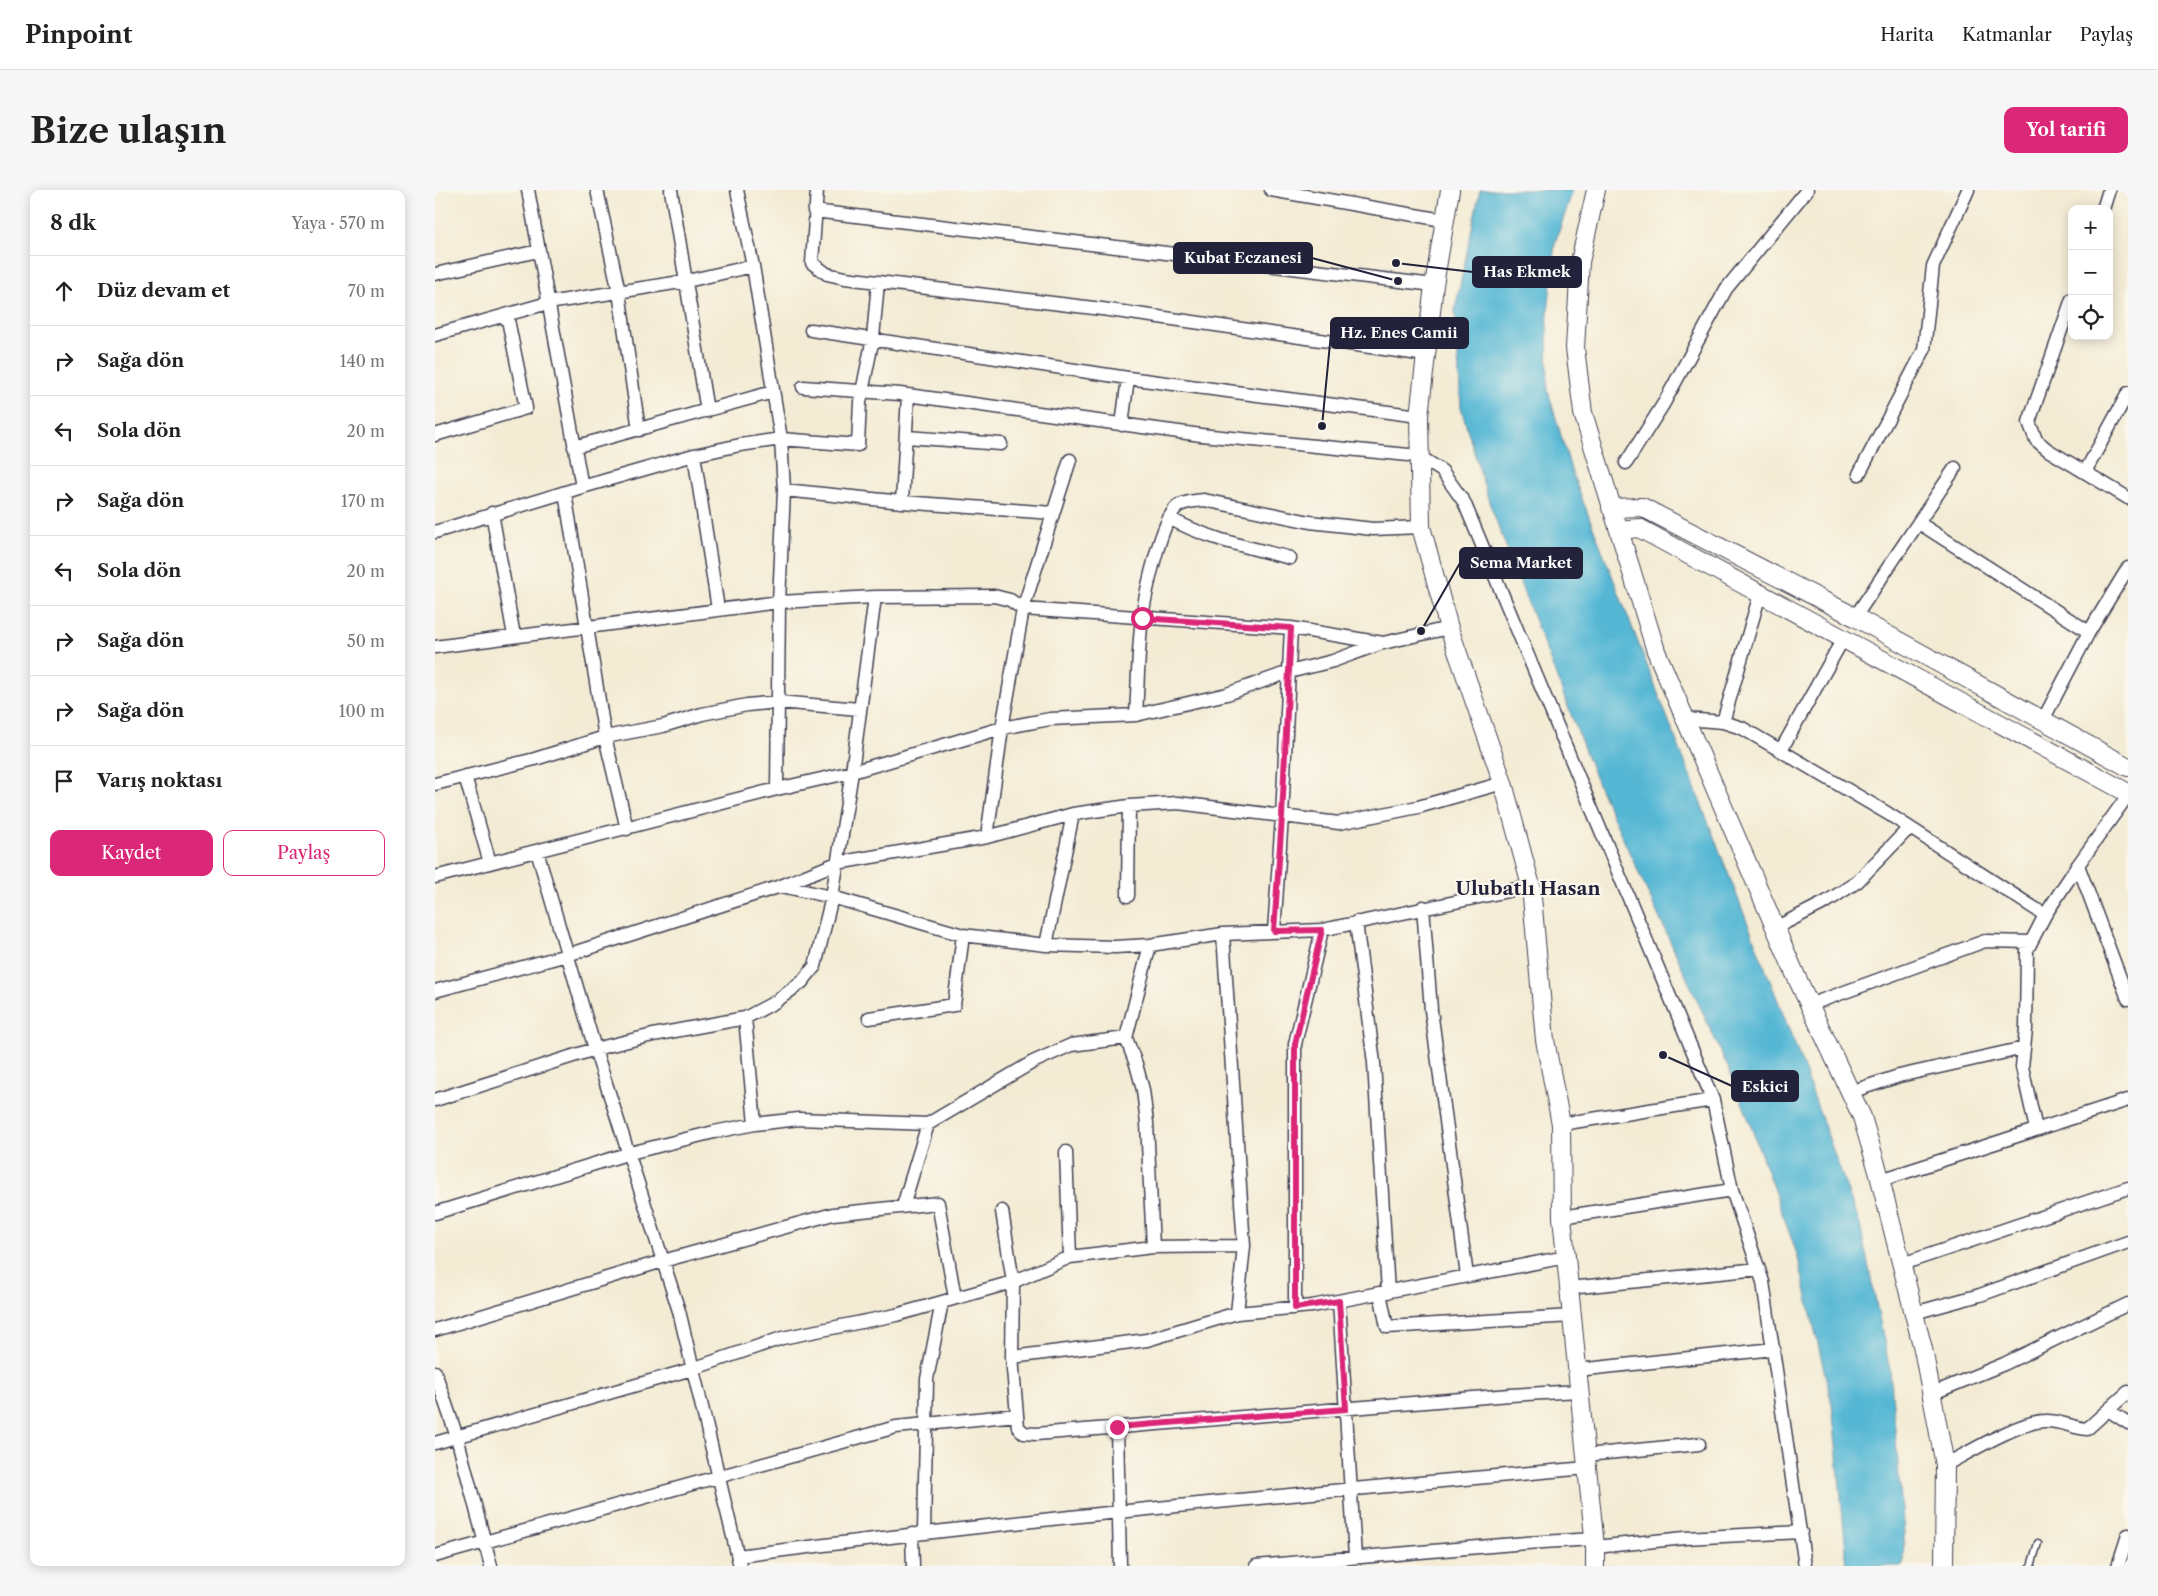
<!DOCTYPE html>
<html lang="tr">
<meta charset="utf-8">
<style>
body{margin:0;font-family:"Libre Caslon Text",serif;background:#f6f6f6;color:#222}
.controls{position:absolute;right:15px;top:15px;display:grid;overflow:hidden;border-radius:10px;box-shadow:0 2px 12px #0003}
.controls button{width:45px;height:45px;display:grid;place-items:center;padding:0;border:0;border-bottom:1px solid #e0e0e0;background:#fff;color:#222;font:25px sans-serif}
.stop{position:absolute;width:15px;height:15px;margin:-11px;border:4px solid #db2777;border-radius:50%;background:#fff}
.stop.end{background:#db2777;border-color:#fff;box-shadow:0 1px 5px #0008}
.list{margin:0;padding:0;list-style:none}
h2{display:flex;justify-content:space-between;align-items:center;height:65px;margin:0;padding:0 20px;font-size:21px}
h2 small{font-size:16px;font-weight:400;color:#767676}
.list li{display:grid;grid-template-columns:32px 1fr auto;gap:15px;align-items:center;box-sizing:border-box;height:70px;padding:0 20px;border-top:1px solid #e0e0e0}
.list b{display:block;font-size:19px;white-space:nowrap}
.list em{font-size:16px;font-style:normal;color:#767676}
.actions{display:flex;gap:10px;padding:15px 20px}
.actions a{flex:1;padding:11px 0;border:1px solid #db2777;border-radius:10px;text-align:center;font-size:18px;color:#db2777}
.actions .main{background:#db2777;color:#fff}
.icon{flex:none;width:28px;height:28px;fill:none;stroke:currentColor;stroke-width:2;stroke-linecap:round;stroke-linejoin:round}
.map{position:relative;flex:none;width:1693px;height:1376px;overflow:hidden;border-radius:10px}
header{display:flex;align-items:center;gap:30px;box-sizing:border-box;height:70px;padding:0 25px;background:#fff;border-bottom:1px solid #e0e0e0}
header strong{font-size:24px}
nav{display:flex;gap:28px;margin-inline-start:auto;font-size:18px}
.intro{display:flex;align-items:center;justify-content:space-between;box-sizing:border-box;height:120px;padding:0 30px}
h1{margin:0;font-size:35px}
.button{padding:12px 22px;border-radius:10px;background:#db2777;color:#fff;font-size:18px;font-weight:700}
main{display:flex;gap:30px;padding:0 30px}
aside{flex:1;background:#fff;border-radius:10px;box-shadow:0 2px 12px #0003}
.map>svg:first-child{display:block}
.water{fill:#55b7d4;stroke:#3c6c88}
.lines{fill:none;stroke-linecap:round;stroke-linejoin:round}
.lane-casing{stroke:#414052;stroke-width:9}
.street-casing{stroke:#414052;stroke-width:15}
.secondary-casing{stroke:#414052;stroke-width:20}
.lane{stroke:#fff;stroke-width:6}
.street{stroke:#fff;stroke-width:12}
.secondary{stroke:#fff;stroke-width:18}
.route{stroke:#db2777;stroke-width:6}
.labels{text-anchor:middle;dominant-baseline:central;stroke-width:4.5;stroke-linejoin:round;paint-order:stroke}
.district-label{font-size:19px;font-weight:bold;fill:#22223b;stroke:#fbf7ec}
.leader{fill:none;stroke:#22223b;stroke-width:2}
.callout-dot{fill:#22223b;stroke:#fbf7ec;stroke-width:2}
.callout{fill:#22223b;stroke:#22223b;stroke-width:2}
.callout-label{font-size:15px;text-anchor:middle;font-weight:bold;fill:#fff}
</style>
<header>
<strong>Pinpoint</strong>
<nav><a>Harita</a><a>Katmanlar</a><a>Paylaş</a></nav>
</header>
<div class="intro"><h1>Bize ulaşın</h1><a class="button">Yol tarifi</a></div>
<main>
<aside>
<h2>8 dk<small>Yaya · 570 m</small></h2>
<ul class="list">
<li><svg class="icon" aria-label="ahead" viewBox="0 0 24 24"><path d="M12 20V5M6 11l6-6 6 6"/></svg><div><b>Düz devam et</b></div><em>70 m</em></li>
<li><svg class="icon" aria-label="right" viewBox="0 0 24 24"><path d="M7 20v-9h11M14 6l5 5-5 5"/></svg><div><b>Sağa dön</b></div><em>140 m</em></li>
<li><svg class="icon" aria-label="left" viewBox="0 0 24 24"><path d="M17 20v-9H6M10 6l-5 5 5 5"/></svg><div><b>Sola dön</b></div><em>20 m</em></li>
<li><svg class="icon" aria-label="right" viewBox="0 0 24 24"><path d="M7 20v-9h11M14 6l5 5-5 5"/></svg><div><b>Sağa dön</b></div><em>170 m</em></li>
<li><svg class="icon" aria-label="left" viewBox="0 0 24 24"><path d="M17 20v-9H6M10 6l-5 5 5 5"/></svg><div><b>Sola dön</b></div><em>20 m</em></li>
<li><svg class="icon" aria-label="right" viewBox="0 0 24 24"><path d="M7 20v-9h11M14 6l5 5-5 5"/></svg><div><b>Sağa dön</b></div><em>50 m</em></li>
<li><svg class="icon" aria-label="right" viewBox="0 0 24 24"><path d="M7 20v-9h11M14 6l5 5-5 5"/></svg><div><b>Sağa dön</b></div><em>100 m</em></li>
<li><svg class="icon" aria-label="arrive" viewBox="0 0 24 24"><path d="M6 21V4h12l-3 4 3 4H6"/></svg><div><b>Varış noktası</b></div></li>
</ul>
<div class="actions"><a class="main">Kaydet</a><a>Paylaş</a></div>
</aside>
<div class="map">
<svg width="1693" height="1376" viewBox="0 0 1693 1376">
<rect width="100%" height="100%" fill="#fbf7ec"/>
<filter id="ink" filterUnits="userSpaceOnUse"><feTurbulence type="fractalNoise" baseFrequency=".02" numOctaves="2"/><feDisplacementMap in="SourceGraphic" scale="10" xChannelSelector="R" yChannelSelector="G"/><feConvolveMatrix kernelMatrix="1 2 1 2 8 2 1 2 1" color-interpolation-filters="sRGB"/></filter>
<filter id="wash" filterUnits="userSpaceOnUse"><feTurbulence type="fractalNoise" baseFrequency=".0096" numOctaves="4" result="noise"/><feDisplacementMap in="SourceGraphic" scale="20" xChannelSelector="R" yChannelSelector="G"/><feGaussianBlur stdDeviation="1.12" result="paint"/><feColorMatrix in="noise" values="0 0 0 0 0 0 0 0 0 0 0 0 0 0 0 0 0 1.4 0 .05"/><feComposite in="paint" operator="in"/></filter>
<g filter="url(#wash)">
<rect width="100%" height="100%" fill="#f3ebd4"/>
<path class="water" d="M1045,0h93l-18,53 -8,81 1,67 24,82 224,574 64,178 30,145 14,164 -1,32h-58l1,-16 -14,-146 -35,-150 -61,-169 -139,-303 -108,-280 -28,-94 -6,-99z"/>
</g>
<g filter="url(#ink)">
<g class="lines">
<g class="lane-casing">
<path id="lane" d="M1596,1376l7,-23"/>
</g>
<g class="street-casing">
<path id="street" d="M93,0l54,297
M162,0l22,102 20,138
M236,0l36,221
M302,0l16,76 28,173 3,51 -5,112 -2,187
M382,0l-5,73 15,11 18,4 257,31 324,46
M836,0l172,30
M1668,19l6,-19
M379,21l620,74
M0,84l103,-23
M1637,109l-43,123 7,18 12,10 80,48
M376,140l317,48 291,38
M0,145l113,-32 139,-22 66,-15
M368,197l97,7 301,41 218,21 23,15 22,31 249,598 19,90 31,92 42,284
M687,235l6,-47
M0,245l91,-27 -19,-93
M472,247l94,7
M139,257l199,-55
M259,265l24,154
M1191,273l38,-60 62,-114 81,-99
M1650,282l43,-79
M1424,284l65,-124 9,-84 35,-76
M349,300l118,12 151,11
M130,303l40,244 22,92
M467,312l6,-107
M57,323l22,123
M734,328c38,21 79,29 121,40
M1484,333l170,109
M0,342l147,-45 112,-32 46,-10 41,-6 77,6 2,-43 13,-64 5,-56
M1420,427l100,-149
M0,457l344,-45 96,-5 119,-1 16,4 13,9 268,19 92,15 66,-15
M701,525c2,-32 2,-65 6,-97 3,-22 19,-99 36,-112 8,-5 18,-5 26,-6l106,22 63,7 48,-2
M1251,529l37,3 19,6 145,85 158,102
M1608,530l46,-88 39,-64
M1288,532l37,-128
M1346,560l62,-111
M30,586l25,87
M0,594l100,-25 70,-22 58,-11 39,-12 45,-9 31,-3 81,7
M552,647l15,-109 21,-119 47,-149
M102,661l58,198 84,262 61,255
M1643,675l50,134
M0,687l342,-88 75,-17 150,-44 48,-9 86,-4 91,-21 62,-22 44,-11 49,-18
M346,696l56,-23 150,-26 86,-23 56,-8 49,-3 161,20 79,-16 85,-24
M693,706l1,-90
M988,717l8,103 36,266
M921,732l18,141 14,229
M1340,738l51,-26 31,-20 52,-54
M839,741l8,-114 9,-189
M788,744l21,312 -7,67
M611,755l27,-131
M715,755l-24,93 10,26 7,26 4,33 6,124
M0,801l132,-36 214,-69 51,11 131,38 83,10 69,2 35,-2 73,-11 99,-4 209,-44
M1374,815l176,-64 46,1
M310,828l10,106
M434,828l85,-13 9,-70
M1415,902l49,-16 125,-28
M0,910l160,-51 58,-14 92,-17 30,-16 27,-20 13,-16 17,-69 20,-125 23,-175
M1126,934l152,-24
M1601,939l-14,-62 4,-38 1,-79 18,-35 33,-50 50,-70
M631,962l4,105
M1446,990l247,-80
M468,1016l25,-82
M567,1021l11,71 -1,75 6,70 6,6 12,1 474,-39 69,-4
M0,1023l195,-60 84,-21 41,-8 44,-5 129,5 105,-62 38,-17 55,-7
M1127,1027l170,-27
M1467,1074l226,-76
M1134,1098l190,-19
M945,1103l7,34 185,-11
M904,1111l16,256
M860,1118v-264l27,-114
M1479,1123l66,-18 148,-53
M0,1140l228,-69 170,-47 105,-11 17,95
M577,1167l135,-17 90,-27 75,-7 254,-49
M1142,1180l197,-21
M0,1182l22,65 34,129
M1496,1204l73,-30 124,-60
M1673,1220l20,13
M682,1237l3,139
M0,1253l257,-74 90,-31 114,-23 117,-33 57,-25 83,-10 91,-1
M1151,1265l113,-11
M1510,1275c23,-12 75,-44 100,-44 14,-1 28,7 42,8l41,-37
M489,1343l3,-154 15,-77
M477,1344l1,32
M1160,1357l90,-9 116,-6
M0,1366l461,-129 121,-12
M303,1366c283,-37 566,-63 849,-88
M821,1376l270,-23 68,-4
M1683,1376l10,-31"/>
</g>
<g class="secondary-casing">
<path id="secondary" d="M1015,0l-16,95 -15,131 2,111 28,101 54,155 28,103 14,154 16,84 1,93 33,330v19
M1161,0l-16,72 -5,86 8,65 73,238 140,325 66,141 16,54 45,178 22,116 -1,101
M1176,318l31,-1 213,110 273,150
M1184,340l20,-2 489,265"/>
</g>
<use href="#lane" class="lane"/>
<use href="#street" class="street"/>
<use href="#secondary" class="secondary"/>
</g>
</g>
<g class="lines" filter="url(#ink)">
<path class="route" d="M682,1237l229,-18 -7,-108 -44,7v-264l27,-114 -48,1 8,-114 9,-189 -149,-10"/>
</g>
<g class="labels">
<g class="district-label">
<text x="1093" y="698">Ulubatlı Hasan</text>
</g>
</g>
<path class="leader" d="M963 91L877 68M961 73L1038 82M887 236L896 143M986 441L1025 373M1228 865L1297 896"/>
<g class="callout-dot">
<circle cx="963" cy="91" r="5"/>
<circle cx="961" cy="73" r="5"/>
<circle cx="887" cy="236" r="5"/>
<circle cx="986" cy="441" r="5"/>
<circle cx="1228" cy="865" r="5"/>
</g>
<g class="callout">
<rect x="739" y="53" width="138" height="30" rx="5"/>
<rect x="1038" y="67" width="108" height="30" rx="5"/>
<rect x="896" y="128" width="137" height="30" rx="5"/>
<rect x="1025" y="358" width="122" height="30" rx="5"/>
<rect x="1297" y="881" width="66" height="30" rx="5"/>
</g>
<g class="callout-label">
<text x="808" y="73">Kubat Eczanesi</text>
<text x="1092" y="87">Has Ekmek</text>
<text x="964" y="148">Hz. Enes Camii</text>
<text x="1086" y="378">Sema Market</text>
<text x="1330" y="902">Eskici</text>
</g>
</svg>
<div class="controls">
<button>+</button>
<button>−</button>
<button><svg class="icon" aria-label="locate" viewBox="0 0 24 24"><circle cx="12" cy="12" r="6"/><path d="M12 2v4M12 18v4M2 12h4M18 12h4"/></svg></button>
</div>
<div class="stop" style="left:707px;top:428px"></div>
<div class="stop end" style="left:682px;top:1237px"></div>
</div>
</main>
